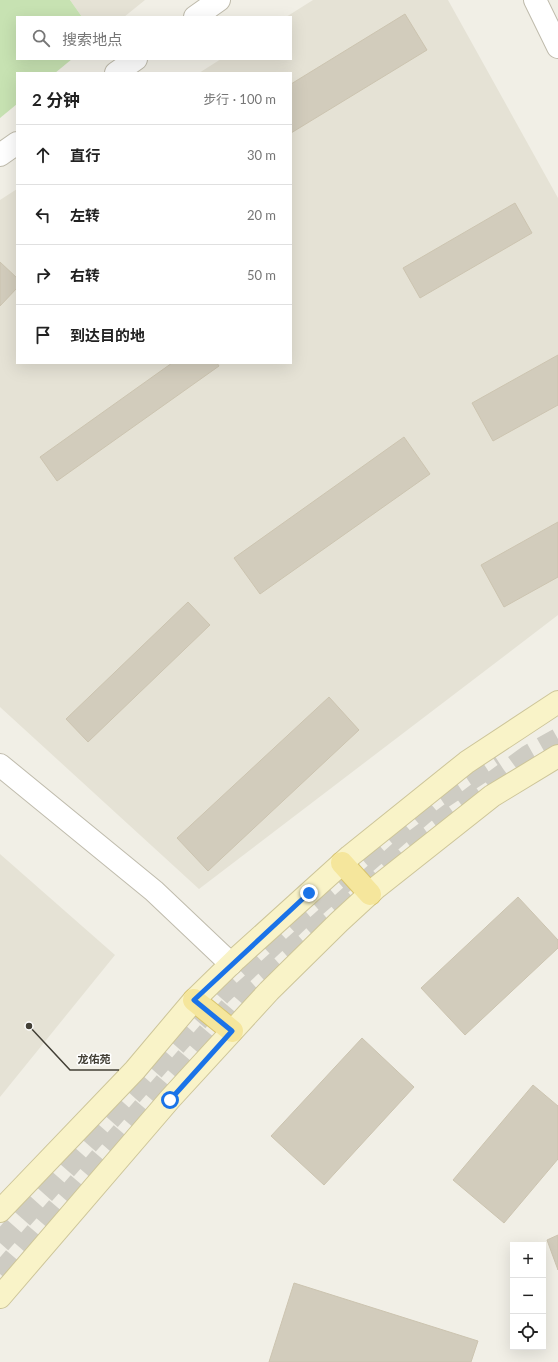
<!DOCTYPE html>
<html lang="zh">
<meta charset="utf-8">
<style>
body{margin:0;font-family:Lato,"Noto Sans SC",sans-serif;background:#f6f6f6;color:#222}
.controls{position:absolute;right:12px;bottom:12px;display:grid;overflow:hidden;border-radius:0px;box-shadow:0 4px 16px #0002}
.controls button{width:36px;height:36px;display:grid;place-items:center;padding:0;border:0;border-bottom:1px solid #e0e0e0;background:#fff;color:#222;font:20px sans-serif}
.stop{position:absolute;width:12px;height:12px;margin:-9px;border:3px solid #1a73e8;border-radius:50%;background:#fff}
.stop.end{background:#1a73e8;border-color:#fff;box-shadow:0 1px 4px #0008}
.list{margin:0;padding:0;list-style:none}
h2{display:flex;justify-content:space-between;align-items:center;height:52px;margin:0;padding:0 16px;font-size:17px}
h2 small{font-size:13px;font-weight:400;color:#767676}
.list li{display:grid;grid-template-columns:26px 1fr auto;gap:12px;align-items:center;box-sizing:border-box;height:60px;padding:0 16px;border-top:1px solid #e0e0e0}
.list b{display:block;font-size:15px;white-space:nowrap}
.list em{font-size:13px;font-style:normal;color:#767676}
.icon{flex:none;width:22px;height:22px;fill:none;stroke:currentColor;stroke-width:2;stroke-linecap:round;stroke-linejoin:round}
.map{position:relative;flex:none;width:558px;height:1362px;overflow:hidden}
.search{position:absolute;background:#fff;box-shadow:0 4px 16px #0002;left:16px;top:16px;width:276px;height:44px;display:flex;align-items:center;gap:10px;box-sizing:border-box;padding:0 14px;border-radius:0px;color:#767676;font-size:15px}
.panel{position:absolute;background:#fff;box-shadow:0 4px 16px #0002;left:16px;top:72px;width:276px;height:292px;border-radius:0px}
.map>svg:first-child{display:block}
.residential{fill:#e5e2d5}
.green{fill:#c7e2b2}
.building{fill:#d2ccbc;stroke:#ccc4b0}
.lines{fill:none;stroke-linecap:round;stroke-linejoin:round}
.primary-tunnel{stroke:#ceccc3;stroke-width:22;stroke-dasharray:22 11;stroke-linecap:butt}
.street-casing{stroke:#bfbbac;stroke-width:24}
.secondary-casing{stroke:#cdc599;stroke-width:24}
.primary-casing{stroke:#d8c46d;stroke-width:24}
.street{stroke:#fff;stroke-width:22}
.secondary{stroke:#f9f3c8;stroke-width:22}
.primary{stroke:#f5e69c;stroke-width:22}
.route{stroke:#1a73e8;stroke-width:5}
.leader{fill:none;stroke:#434036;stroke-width:1.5}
.callout-dot{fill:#434036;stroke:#fff;stroke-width:1.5}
.callout-label{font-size:11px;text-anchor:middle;font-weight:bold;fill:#434036;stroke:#fff;stroke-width:3;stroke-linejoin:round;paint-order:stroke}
</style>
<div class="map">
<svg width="558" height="1362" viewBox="0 0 558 1362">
<rect width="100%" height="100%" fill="#f1efe6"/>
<path class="residential" d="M70,0h75l-21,17h-42z
M313,0h135l110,198v417l-359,274 -199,-182v-507l17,-11v174h274v-290h-92l22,-14h70v-42h-5z
M0,854l115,101 -115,142z"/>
<path class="green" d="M0,0h70l12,17h-65v42h55l-17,14h-38v31l-17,14z"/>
<path class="building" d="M405,14l22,36 -136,83v-49z
M515,203l17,30 -112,65 -17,-30z
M0,262l17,16v10l-17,18z
M558,355v50l-65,36 -21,-38z
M172,363h45l2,3 -162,115 -17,-24z
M404,437l26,37 -170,120 -26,-36z
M558,522v55l-54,30 -23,-42z
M188,602l22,23 -122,117 -22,-23z
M329,697l30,33 -151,141 -31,-33z
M518,897l40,43v8l-93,87 -44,-47z
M362,1038l52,49 -90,98 -53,-49z
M533,1085l25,21v53l-54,64 -51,-43z
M558,1235v35l-11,-30z
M294,1283l184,58 -7,21h-202z"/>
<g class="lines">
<path class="primary-tunnel" d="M0,1243l221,-249 77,-73 141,-121 59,-39
M0,1274l243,-282 160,-143 125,-93 30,-17"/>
<g class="street-casing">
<path id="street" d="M535,0l23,47
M195,17l24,-17
M116,73l20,-14
M0,155l17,-12
M0,765l154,126 77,73"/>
</g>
<g class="secondary-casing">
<path id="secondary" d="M0,1211l135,-141 59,-70 42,-41 114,-103 117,-94 91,-60
M0,1297l170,-198 99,-108 70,-69 38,-35 115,-91 66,-40"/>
</g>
<g class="primary-casing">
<path id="primary" d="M342,863l28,31
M194,1000l38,31"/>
</g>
<use href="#street" class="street"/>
<use href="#secondary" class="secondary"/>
<use href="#primary" class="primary"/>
</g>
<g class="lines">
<path class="route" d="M170,1100l62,-69 -38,-31 115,-107"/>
</g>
<path class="leader" d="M29 1026L70 1070H119"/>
<circle class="callout-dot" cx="29" cy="1026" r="4"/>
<g class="callout-label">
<text x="94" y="1063">龙佑苑</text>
</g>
</svg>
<div class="controls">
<button>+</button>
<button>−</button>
<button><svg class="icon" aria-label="locate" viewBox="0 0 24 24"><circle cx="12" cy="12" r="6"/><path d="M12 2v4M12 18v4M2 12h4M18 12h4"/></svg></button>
</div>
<div class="stop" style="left:170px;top:1100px"></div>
<div class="stop end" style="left:309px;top:893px"></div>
<div class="search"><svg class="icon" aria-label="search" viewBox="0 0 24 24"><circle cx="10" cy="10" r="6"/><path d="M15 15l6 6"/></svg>搜索地点</div>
<section class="panel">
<h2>2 分钟<small>步行 · 100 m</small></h2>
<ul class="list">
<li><svg class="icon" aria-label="ahead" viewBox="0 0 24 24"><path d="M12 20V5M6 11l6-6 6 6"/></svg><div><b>直行</b></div><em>30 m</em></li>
<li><svg class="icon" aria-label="left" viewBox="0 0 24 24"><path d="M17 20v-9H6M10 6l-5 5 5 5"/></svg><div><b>左转</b></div><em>20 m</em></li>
<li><svg class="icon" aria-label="right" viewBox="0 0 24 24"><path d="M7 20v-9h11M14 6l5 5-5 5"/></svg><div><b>右转</b></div><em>50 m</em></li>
<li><svg class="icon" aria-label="arrive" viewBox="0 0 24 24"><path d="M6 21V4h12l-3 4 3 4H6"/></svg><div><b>到达目的地</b></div></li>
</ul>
</section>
</div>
